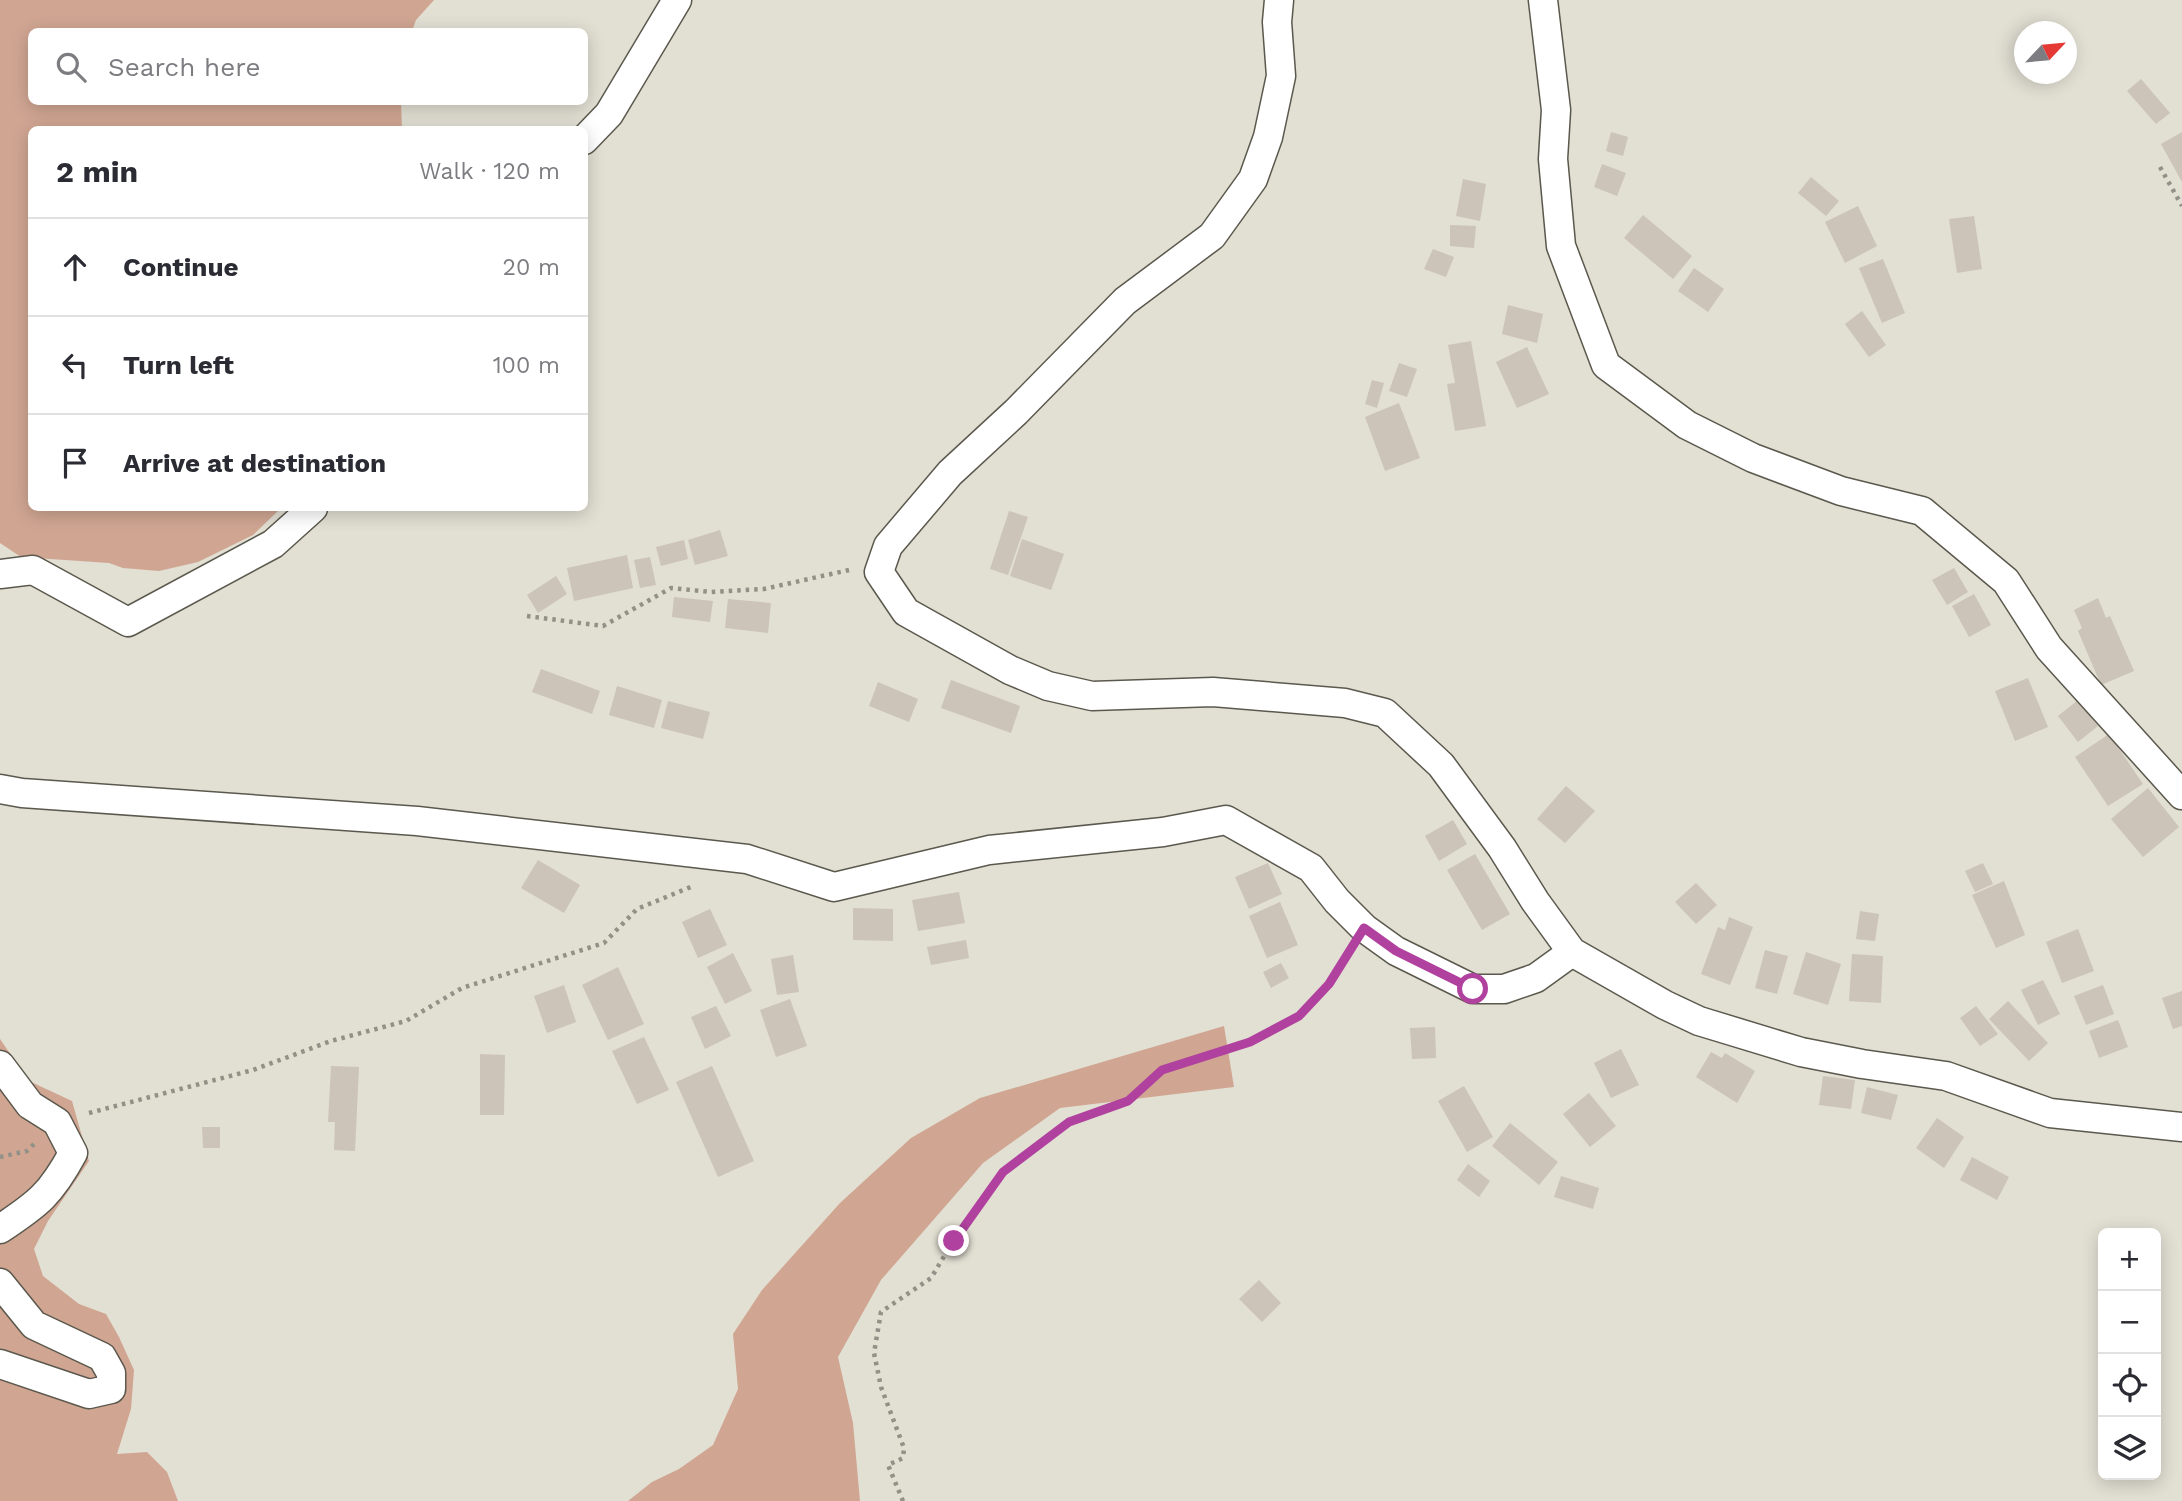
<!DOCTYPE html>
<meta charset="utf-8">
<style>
body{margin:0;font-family:"Work Sans",sans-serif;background:#f2f2f3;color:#2b2b33}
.controls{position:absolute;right:21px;bottom:21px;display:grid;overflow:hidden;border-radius:10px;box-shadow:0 4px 18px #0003}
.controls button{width:63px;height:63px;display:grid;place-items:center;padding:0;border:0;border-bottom:2px solid #e1e1e2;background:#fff;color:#2b2b33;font:35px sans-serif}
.compass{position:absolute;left:2014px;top:21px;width:63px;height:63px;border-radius:50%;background:#fff;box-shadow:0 4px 18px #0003;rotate:64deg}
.stop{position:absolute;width:21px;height:21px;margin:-16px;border:5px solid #b0419e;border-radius:50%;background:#fff}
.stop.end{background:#b0419e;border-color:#fff;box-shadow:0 2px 7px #0008}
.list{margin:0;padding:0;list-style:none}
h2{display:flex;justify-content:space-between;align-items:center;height:91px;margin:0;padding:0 28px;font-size:30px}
h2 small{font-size:23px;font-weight:400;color:#7c7c81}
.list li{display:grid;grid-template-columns:46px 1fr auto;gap:21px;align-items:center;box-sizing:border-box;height:98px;padding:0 28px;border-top:2px solid #e1e1e2}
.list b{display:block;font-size:26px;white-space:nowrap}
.list em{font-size:23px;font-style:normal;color:#7c7c81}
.icon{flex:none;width:38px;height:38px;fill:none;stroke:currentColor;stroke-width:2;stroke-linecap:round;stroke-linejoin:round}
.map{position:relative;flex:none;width:2182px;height:1501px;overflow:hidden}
.search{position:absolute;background:#fff;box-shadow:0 4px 18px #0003;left:28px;top:28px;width:560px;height:77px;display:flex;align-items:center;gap:18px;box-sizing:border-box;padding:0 24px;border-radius:10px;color:#7c7c81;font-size:26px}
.panel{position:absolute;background:#fff;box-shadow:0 4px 18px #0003;left:28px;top:126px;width:560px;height:385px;border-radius:10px}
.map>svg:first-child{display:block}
.forest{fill:#d0a692}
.building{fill:#ccc3b9}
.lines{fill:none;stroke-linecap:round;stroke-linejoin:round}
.street-casing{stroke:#5b584d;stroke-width:31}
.path{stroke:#929087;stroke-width:4.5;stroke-dasharray:3.5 5;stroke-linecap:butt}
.street{stroke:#fff;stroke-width:28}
.route{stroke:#b0419e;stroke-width:9}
</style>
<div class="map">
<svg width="2182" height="1501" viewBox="0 0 2182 1501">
<rect width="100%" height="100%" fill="#e2dfd3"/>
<path class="forest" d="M0,0h434l-18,20 -4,11 -380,1v70h369l1,27 -370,1v378h249l-28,27 -55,27 -39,9 -36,-3 -14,-5 -88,-6 -21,-14z
M1224,1026l10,61 -174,21 -77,55 -102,117 -43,77 15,66 7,78h-232l24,-19 27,-13 34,-24 25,-56 -5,-55 29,-44 78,-87 71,-65 69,-40z
M0,1039l29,42 43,20 17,60 -41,60 -14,28 9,27 36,28 27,10 13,23 15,33 -3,39 -14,45 30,-2 20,20 11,29h-178z"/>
<path class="building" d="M2141,79l29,34 -14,11 -29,-33z
M1611,132l17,5 -5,19 -17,-5z
M2182,132v50l-21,-38z
M1602,164l24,9 -9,23 -23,-9z
M1811,177l28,24 -13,15 -28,-23z
M1463,179l23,5 -6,37 -24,-5z
M1858,206l19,40 -32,17 -20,-41z
M1643,215l49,41 -19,23 -49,-41z
M1974,216l8,53 -25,4 -8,-54z
M1450,225l26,1 -2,22 -24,-2z
M1433,249l21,8 -8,20 -22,-8z
M1883,259l22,54 -23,10 -23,-55z
M1694,268l30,21 -16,23 -30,-21z
M1508,305l35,9 -6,29 -35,-9z
M1862,311l24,34 -17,12 -24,-33z
M1471,341l15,85 -31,5 -8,-47 8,-1 -7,-38z
M1527,347l22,47 -32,14 -21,-46z
M1399,363l18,6 -10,28 -18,-6z
M1372,380l12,3 -7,25 -12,-4z
M1399,403l21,55 -35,13 -20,-54z
M1009,511l19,6 -20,58 -18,-6z
M720,530l8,26 -33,9 -7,-25z
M1022,539l42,15 -13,36 -41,-14z
M684,540l4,19 -27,7 -5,-19z
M627,555l6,33 -59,13 -7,-33z
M650,557l6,28 -16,3 -6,-28z
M1954,568l14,24 -21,13 -15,-25z
M556,576l11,18 -29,19 -11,-18z
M1974,594l17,31 -22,12 -17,-31z
M674,597l39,4 -3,21 -38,-5z
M2098,598l8,20 4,-2 24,55 -33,14 -23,-54 4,-3 -8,-18z
M728,599l43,4 -3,30 -43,-5z
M541,669l59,22 -8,23 -60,-22z
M2028,678l20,49 -33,14 -20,-50z
M951,680l69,26 -9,27 -70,-25z
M878,682l40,17 -9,23 -40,-16z
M617,686l45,14 -8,28 -45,-13z
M2078,700l20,26 -20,16 -20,-26z
M668,701l42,11 -7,27 -42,-11z
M2109,734l34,50 -35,22 -33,-49z
M1566,786l29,25 -30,32 -28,-24z
M2148,788l31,39 -36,30 -32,-38z
M1453,820l14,24 -28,17 -14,-25z
M1475,854l35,60 -28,16 -35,-60z
M538,860l42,25 -16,28 -43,-25z
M1268,863l14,31 -33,15 -14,-32z
M1983,863l10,21 -18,8 -10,-21z
M2004,881l21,54 -29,13 -24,-53z
M1696,883l21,22 -21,19 -21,-22z
M959,892l6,31 -47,8 -6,-31z
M1280,902l18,43 -31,13 -18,-42z
M853,908l40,1v32l-40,-1z
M710,909l17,36 -29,13 -16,-36z
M1860,911l19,3 -4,27 -19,-2z
M1729,917l24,10 -23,58 -29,-11 17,-47 7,3z
M2078,929l16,42 -32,12 -16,-41z
M966,940l3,18 -38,7 -4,-18z
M1765,950l23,6 -11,38 -22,-6z
M1806,952l35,12 -13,41 -35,-11z
M733,953l19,38 -27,13 -18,-37z
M1852,954l31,2 -2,47 -32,-2z
M793,955l6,37 -22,3 -6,-36z
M1281,963l8,15 -18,10 -8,-16z
M618,967l26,57 -36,16 -26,-55z
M2043,980l17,34 -22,11 -17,-35z
M564,985l12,37 -29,11 -13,-37z
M2103,985l11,29 -28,11 -12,-29z
M2182,991v35l-9,3 -11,-31z
M790,999l17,47 -31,11 -16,-47z
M2008,1001l40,42 -19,18 -40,-42z
M716,1006l15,30 -26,13 -14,-32z
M1976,1006l22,28 -18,12 -20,-28z
M2118,1020l10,27 -29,11 -10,-27z
M1435,1027l1,31 -24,1 -2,-31z
M644,1037l25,53 -32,14 -25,-53z
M1621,1049l18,36 -28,13 -17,-35z
M1711,1052l11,6 3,-5 30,18 -18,32 -41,-26z
M480,1054l25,1 -1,60h-24z
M331,1066l28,1 -4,84 -21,-1 1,-28h-7z
M712,1066l42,95 -36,16 -42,-95z
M1823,1076l32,4 -4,29 -32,-4z
M1464,1086l29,51 -26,15 -29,-51z
M1867,1087l31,8 -7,25 -30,-7z
M1589,1093l27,33 -26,21 -27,-33z
M1937,1118l27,19 -20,31 -28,-20z
M1510,1123l48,39 -19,23 -47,-39z
M202,1127h18v21h-17z
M1972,1157l37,20 -12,23 -37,-20z
M1468,1164l22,17 -11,16 -22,-17z
M1561,1176l38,12 -6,21 -39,-12z
M1259,1280l22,23 -19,19 -23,-23z"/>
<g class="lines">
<g class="street-casing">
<path id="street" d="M1279,0l-2,22 4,54 -13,61 -15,42 -41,57 -87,65 -109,111 -66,61 -62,73 -9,26 27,40 104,58 38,16 44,10 121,-4 132,11 40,10 56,52 61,83 33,53 37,51
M1543,0l13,110 -3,49 8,87 45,119 81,60 66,33 88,33 81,20 84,70 43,67 133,147
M584,140l25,-26 68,-114
M0,574l33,-4 95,52 145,-78 40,-36
M0,789l22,4 395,28 330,38 87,28 155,-37 174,-18 63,-12 85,48 26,33 27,27 32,23 77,38h31l32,-11 36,-26 93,53 34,16 102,31 61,12 84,12 104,37 132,14
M0,1065l30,40 27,17 16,31c-22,41 -35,51 -73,76
M0,1283l34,42 68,32 9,16v16l-22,5 -89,-30"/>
</g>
<path class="path" d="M2160,167l22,39
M527,616l76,10 68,-38 40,4 53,-3 85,-19
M89,1113l164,-43 78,-29 75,-20 56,-33 142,-45 33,-34 56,-23
M0,1157l27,-6 7,-7
M903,1501l-15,-36 15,-7 1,-10 -23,-61 -7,-34 7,-41 50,-34 34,-56 38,-50 66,-50 59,-21 34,-31 88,-28 49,-26 30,-32 18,-29"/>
<use href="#street" class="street"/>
</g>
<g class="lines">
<path class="route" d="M954,1241l49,-69 66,-50 59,-21 34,-31 88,-28 49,-26 30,-32 35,-56 32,23 77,38"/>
</g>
</svg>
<div class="controls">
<button>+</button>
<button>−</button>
<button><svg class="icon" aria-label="locate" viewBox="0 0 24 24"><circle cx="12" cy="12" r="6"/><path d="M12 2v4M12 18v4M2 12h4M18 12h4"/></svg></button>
<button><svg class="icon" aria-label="layers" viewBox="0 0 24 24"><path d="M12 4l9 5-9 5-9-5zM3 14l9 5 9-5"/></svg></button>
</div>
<svg class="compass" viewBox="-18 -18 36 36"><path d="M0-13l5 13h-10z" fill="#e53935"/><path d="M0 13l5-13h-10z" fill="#7c7c81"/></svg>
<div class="stop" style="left:1473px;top:989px"></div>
<div class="stop end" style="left:954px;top:1241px"></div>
<div class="search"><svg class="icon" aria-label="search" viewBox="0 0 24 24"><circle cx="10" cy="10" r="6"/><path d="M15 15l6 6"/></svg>Search here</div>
<section class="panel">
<h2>2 min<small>Walk · 120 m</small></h2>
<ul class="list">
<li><svg class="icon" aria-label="ahead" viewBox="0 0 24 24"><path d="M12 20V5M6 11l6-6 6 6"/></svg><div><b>Continue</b></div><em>20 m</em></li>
<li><svg class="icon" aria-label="left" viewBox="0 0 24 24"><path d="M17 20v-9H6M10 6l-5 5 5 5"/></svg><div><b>Turn left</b></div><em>100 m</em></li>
<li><svg class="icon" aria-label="arrive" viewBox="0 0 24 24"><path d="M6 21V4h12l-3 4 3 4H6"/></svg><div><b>Arrive at destination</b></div></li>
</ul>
</section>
</div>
